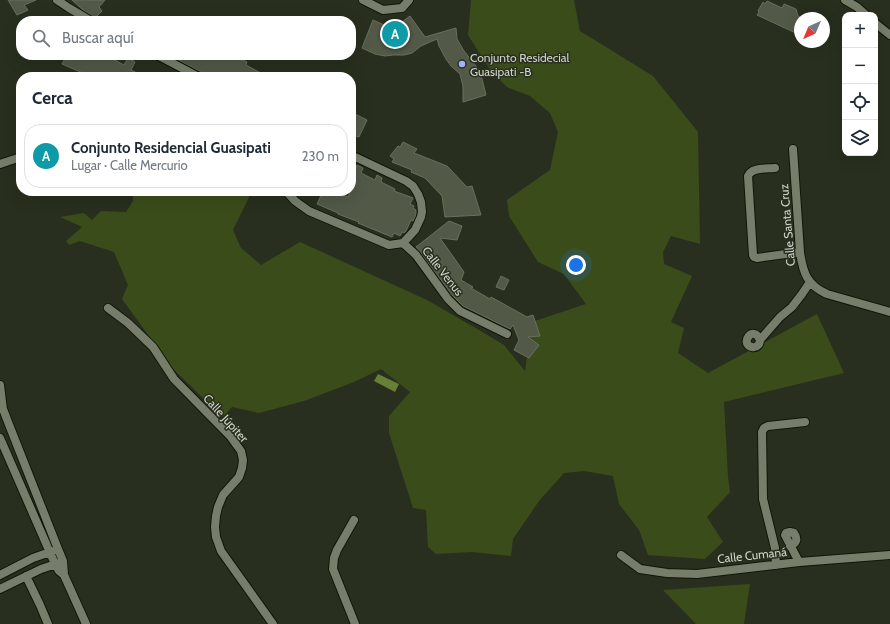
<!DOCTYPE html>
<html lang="es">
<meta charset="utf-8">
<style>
body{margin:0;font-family:Cabin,sans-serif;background:#f2f2f3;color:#1f2937}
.controls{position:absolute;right:12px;top:12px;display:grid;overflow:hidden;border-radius:8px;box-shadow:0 4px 16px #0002}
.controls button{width:36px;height:36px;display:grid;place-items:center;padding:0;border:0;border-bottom:1px solid #e0e1e3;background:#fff;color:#1f2937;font:20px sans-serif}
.compass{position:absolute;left:794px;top:12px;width:36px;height:36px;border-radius:50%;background:#fff;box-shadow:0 4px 16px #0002;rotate:224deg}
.you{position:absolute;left:576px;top:265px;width:14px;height:14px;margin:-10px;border:3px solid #fff;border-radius:50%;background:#1a73e8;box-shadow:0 0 0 6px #1a73e833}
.badge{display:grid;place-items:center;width:26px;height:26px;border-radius:50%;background:#5b6790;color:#fff;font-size:13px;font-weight:700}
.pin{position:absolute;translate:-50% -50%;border:2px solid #fff;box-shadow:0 1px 4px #0006}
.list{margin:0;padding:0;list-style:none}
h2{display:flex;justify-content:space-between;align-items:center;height:52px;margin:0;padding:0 16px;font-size:17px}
h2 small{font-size:13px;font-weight:400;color:#747a83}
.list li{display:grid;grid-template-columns:26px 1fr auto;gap:12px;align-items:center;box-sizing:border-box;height:64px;margin:0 8px 8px;padding:0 8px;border:1px solid #e0e1e3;border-radius:16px}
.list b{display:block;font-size:15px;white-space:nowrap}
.list p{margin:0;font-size:13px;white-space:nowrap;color:#747a83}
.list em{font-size:13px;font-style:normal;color:#747a83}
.icon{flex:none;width:22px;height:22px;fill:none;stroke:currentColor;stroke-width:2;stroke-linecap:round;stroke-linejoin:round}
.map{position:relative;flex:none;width:890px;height:624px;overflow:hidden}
.search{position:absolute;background:#fff;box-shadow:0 4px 16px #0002;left:16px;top:16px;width:340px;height:44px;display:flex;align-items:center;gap:10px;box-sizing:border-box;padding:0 14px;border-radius:16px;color:#747a83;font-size:15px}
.panel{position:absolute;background:#fff;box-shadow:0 4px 16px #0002;left:16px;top:72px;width:340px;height:124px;border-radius:16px}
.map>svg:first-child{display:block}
.green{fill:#3b4c1b}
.water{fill:#678036}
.building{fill:#525947;stroke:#68705d}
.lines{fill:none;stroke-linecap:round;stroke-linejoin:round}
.minor-casing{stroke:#111708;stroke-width:10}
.minor{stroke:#767e6b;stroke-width:8}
.poi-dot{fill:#a4b2fc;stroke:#282f1e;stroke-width:1.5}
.labels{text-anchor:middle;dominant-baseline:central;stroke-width:3;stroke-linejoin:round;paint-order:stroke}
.poi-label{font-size:12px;fill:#cfd3c9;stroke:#282f1e;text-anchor:start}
.street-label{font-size:12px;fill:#cfd3c9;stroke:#282f1e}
</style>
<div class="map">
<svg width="890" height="624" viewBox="0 0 890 624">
<rect width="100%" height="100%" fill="#282f1e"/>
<path class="green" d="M471,0h103l6,31 73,45 45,56 2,112 -29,-8 -8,16 1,12 28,12 -21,46 13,6 -6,25 30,20 109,-59 27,59 -120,29 4,75 2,15 -23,25 16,25 -18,17 -57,-4 -9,-25 -20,-26 -6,-28 -29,-5 -20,2 -25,28 -26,38 -2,17 -38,-4 -37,2 -8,-7 -2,-37 -13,-2 -24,-75v-17l21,-24 -29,-23 -27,13 -50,19 -45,12 -27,-6 -9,10 -50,-48 -51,-70 6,-14 -14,-33 -34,-11 -11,4 -3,-4 16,-14 -22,-10 24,-4 8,7 9,-9 25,1 7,-11v-10h119l-19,39 8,18 20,17 39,-23 127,58 52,30 25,15 21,26 7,-49 54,-18 -22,-30 -26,-12 -29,-46 -2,-16 43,-30 8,-38 -8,-19 -20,-17 -23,-9 -16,-16 -23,-36z
M750,584l-6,40h-48l-33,-34z"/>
<path class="water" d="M378,374l21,10 -4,8 -21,-11z"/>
<path class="building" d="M8,0h28l-12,5 4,5 -11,5z
M72,0h33l-6,7 3,4 -7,7 -12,-8z
M767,1l15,7 2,-4 12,5 2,7 2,1v18l-43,-20 2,-3 -1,-1 5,-9 2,2z
M410,16l15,21 31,-9 1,11 7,12 16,20 6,24 -23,7v-16l-3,-12 -9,-8 -5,-7 -7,-13 -2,-7 -16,7 -9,7 -8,2h-11l-8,1 -10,-2 -13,-6 11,-28 11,5 7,1 11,-4z
M67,55h38l19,10 4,-7 7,4 -4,8 14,7h-53l-30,-13z
M169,55h64l14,7 -1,3 22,12h-58z
M353,113l14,7 -8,17 -8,-2v-16z
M403,142l14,7 -3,4 33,13 20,21 5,-1 9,29 -36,2 -3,-21 -17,-18 -14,-6 1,-2 -20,-8 2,-3 -4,-3 8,-10 2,1z
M357,165l6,3 -2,5 14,7 2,-5 5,3 -1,4 14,7 -1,2 19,7 -3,6 4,2 -1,2 3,2v5l-3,6 -2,-1 -5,11 -2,2 -2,-1 -2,4 -6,-3 -2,4 -34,-14 1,-1 -21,-8v-1l-21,-9 6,-13h11l14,6 7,-16 -4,-2z
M449,221l13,5 -5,14 -17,-2 24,34 -3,8 12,7 -2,1 19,11 1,-2 36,20 6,-2 7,21 -12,1 11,8 -10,13 -15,-8 5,-10 -6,-15 -3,4 -47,-23 -11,-11 -32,-43 -4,-5z
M501,276l8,4 -5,10 -8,-3z"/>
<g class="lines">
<g class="minor-casing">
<path id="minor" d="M57,0l12,8 22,13
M363,0l20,10 19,-2 7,-8
M845,0l12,7 9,8
M875,23l15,12
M157,55l42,22
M793,149l7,103c3,21 7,33 27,42l63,18
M0,164l21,-7
M775,168c-9,1 -23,-1 -27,8l5,79 1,2 3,1 43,-6
M286,191l9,10 14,10 80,34 14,-2 12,-13 6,-13 1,-5 -1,-10 -3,-8 -5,-8 -7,-5 -55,-26
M403,243l13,12 32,44 12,12 47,23
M108,308l20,15 25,24 21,32 56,57 11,15 2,9 -1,8 -3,9 -16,18 -5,12 -2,9 -1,11 1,10 5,14 52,73
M760,340c-7,-16 -21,4 -8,7 5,1 8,-3 8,-7l20,-23 12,-10 10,-13 8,-12
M0,385l3,25
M0,406l3,3 5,13 50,127 5,12 1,14 22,49
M0,438l55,126 4,7 5,4
M354,520l-17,30 -3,8 -1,11 22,55
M790,546c7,-3 8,-7 4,-13l-4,-1 -4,1 -1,2 14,27
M621,555l19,14 27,4 30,1 102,-12 91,-7
M776,565l-1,-17 -12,-49 -1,-67 2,-4 4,-2 37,-4
M0,575l33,-17 20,-7
M26,576l14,29 8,19
M0,589l41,-20 18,-6"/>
</g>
<use href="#minor" class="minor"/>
</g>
<circle class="poi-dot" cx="462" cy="64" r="4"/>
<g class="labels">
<g class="poi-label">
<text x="470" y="57">Conjunto Residecial<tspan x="470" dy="14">Guasipati -B</tspan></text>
</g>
<g class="street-label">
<text transform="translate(787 225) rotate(-95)">Calle Santa Cruz</text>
<text transform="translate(443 271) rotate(52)">Calle Venus</text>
<text transform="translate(226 418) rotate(48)">Calle Júpiter</text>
<text transform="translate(752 555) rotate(-6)">Calle Cumaná</text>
</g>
</g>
</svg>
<div class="controls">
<button>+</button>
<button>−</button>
<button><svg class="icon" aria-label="locate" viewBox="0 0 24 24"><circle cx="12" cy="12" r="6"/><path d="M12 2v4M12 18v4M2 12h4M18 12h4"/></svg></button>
<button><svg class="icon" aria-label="layers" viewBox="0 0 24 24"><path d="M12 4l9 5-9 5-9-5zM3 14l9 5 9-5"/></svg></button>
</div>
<svg class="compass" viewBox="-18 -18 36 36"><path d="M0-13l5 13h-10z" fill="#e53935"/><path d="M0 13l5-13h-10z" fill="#747a83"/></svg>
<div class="you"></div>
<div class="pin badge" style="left:395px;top:34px;background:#0f9aa8">A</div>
<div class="search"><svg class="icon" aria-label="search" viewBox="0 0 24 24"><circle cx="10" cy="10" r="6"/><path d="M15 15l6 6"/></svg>Buscar aquí</div>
<section class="panel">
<h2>Cerca<small></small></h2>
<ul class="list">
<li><span class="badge" style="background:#0f9aa8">A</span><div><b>Conjunto Residencial Guasipati</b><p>Lugar · Calle Mercurio</p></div><em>230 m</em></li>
</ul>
</section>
</div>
